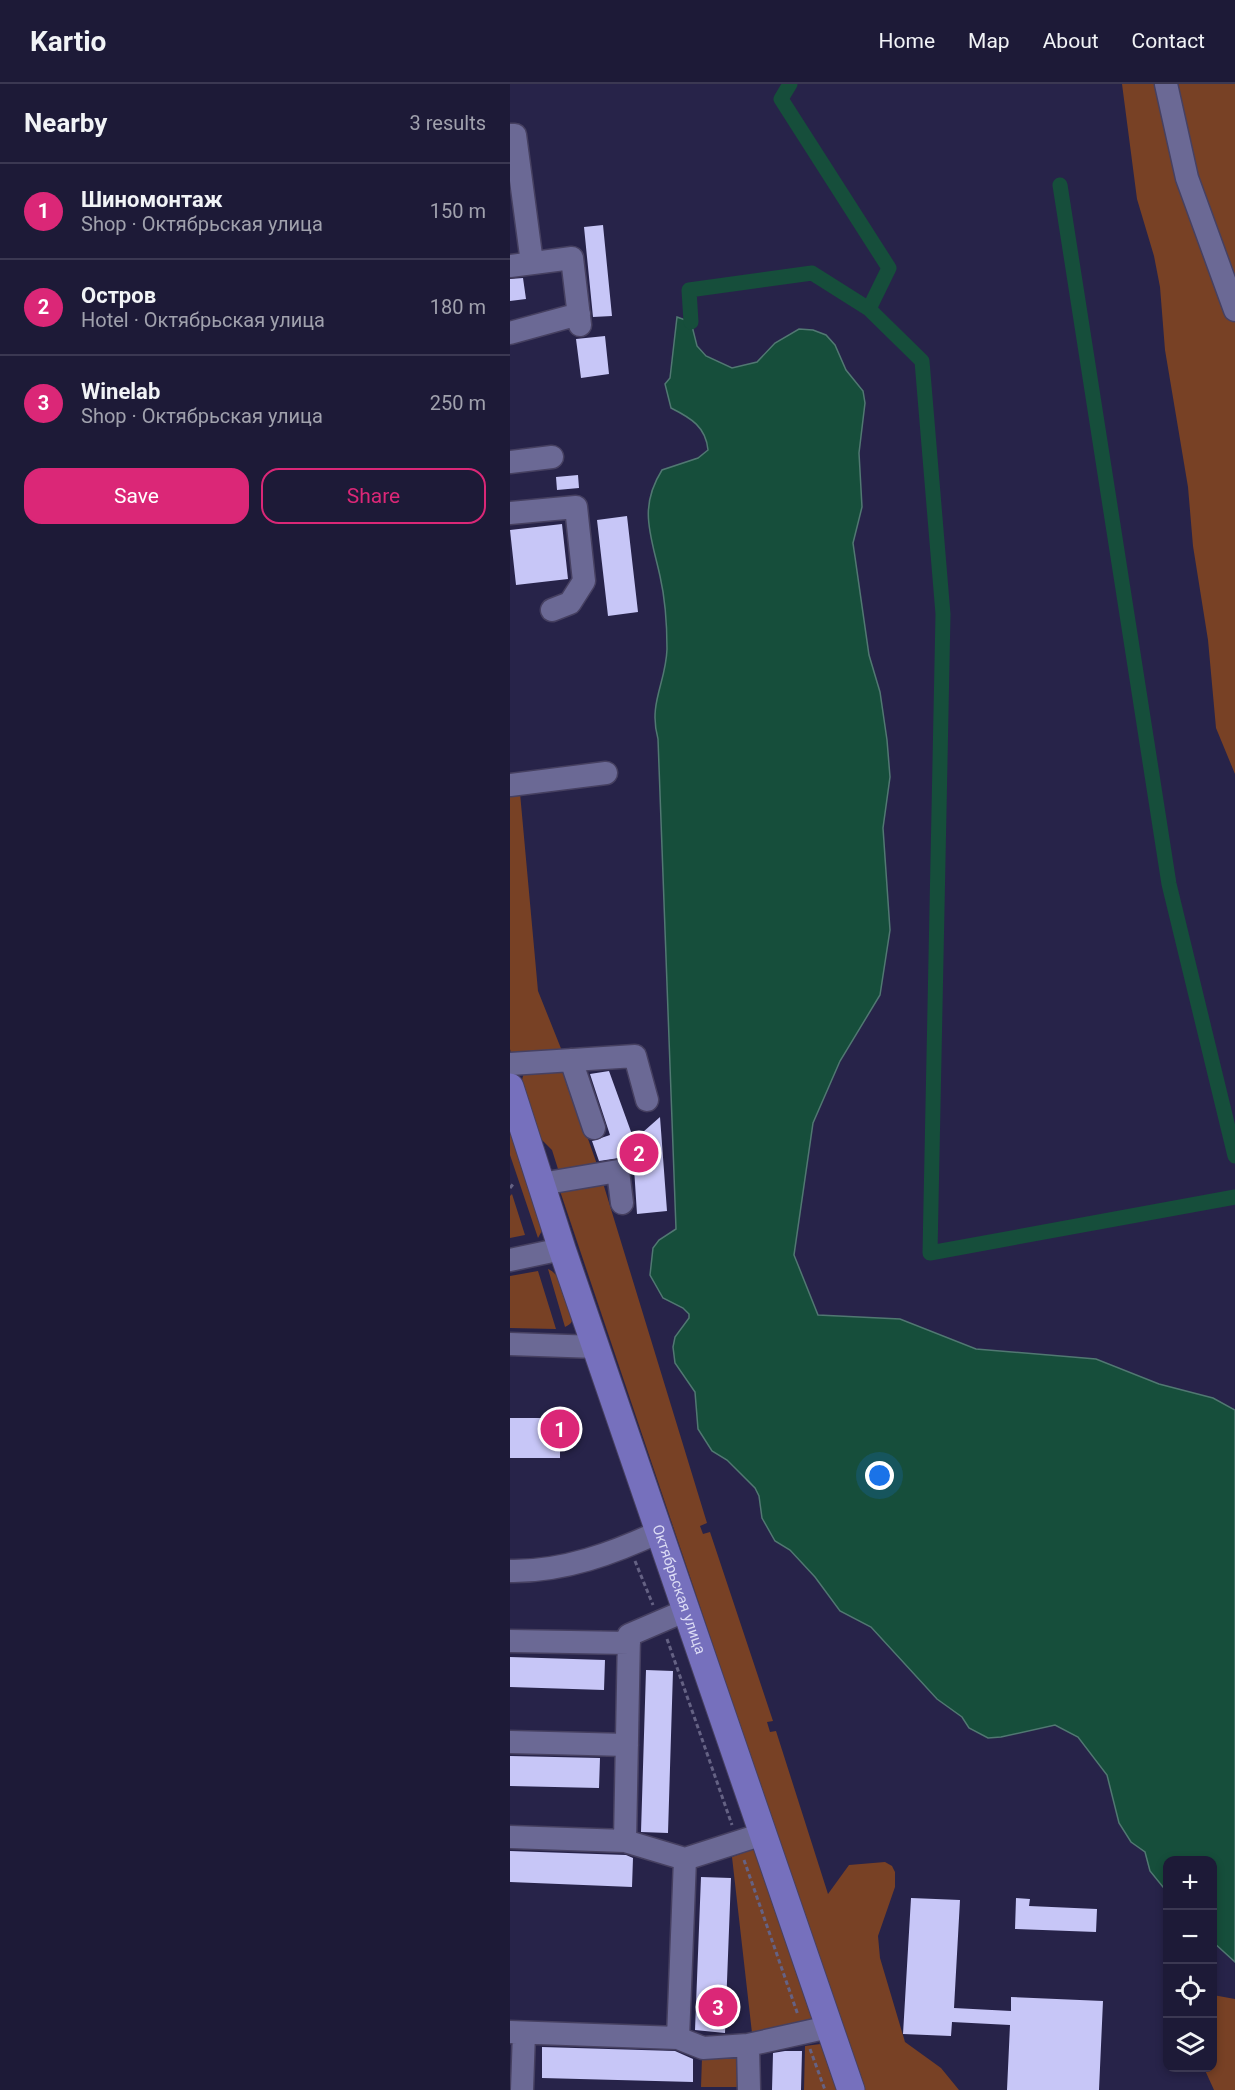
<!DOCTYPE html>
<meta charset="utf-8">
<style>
body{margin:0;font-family:Roboto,sans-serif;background:#2a2742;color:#f1f3f6}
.controls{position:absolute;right:18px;bottom:18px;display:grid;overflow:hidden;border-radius:12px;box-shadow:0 3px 9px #0003}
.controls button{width:54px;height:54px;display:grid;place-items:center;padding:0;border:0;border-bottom:2px solid #3b3852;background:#1d1a37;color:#f1f3f6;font:30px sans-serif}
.you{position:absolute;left:370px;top:1392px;width:21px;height:21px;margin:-15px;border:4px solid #fff;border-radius:50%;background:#1a73e8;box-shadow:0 0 0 9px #1a73e833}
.badge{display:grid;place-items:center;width:39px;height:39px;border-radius:50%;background:#db2777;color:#fff;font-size:20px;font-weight:700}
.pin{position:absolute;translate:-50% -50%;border:3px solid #fff;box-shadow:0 2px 6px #0006}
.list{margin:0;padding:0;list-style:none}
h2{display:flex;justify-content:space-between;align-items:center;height:78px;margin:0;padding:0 24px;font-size:26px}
h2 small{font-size:20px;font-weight:400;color:#a0a1ad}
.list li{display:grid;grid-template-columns:39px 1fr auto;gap:18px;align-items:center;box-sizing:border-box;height:96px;padding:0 24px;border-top:2px solid #3b3852}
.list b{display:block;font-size:22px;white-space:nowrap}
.list p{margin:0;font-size:20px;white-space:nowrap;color:#a0a1ad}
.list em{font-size:20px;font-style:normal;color:#a0a1ad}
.actions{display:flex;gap:12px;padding:18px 24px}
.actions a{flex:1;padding:14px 0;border:2px solid #db2777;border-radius:18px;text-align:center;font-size:21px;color:#db2777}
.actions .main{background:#db2777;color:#fff}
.icon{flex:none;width:33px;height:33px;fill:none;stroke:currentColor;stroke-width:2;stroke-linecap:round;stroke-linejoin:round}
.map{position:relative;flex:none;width:725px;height:2006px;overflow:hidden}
header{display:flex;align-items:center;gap:36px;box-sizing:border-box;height:84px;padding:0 30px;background:#1d1a37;border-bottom:2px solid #3b3852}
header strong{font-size:28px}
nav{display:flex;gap:33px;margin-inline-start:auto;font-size:21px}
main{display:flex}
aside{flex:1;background:#1d1a37}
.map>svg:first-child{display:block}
.green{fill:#784125}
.water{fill:#164e3b;stroke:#517872;stroke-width:1.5}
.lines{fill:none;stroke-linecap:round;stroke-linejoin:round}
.canal{stroke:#164e3b;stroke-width:15}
.building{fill:#c7c6f7}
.minor-casing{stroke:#464061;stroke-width:25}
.major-casing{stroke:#464061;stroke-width:29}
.path{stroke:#656284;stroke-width:3;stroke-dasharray:4.5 3;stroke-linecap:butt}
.minor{stroke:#6b6995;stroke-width:22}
.major{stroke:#7670bd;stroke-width:27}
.labels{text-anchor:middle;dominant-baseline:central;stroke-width:6;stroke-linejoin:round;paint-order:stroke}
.street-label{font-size:15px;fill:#dbdbf4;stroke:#1e193e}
</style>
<header>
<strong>Kartio</strong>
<nav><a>Home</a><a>Map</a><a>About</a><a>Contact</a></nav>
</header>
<main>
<aside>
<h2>Nearby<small>3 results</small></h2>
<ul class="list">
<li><span class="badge">1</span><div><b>Шиномонтаж</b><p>Shop · Октябрьская улица</p></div><em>150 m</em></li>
<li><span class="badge">2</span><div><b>Остров</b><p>Hotel · Октябрьская улица</p></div><em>180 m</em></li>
<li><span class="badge">3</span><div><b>Winelab</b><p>Shop · Октябрьская улица</p></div><em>250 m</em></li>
</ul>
<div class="actions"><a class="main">Save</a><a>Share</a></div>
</aside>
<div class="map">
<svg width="725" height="2006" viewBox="0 0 725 2006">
<rect width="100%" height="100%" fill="#272349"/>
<path class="green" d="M612,0h113v690l-19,-46 -8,-88 -15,-94 -5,-59 -23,-137 -5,-63 -6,-31 -17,-57z
M10,709l18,198 24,60 -42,5 -9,-3 -1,-4v-255z
M53,984l36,102 -29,4 -12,-5 -6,-19 -13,-13 -18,-53 3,-12z
M0,1044l35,97 -7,13 -28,-83z
M93,1099l104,340 -7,3 3,8 7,-2 63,189 -6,1 3,10 6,-1 52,163 21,-29 36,-3 7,4 3,6v15l-17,49 2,22 25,84 36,26 18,22h-96l-304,-902z
M2,1110l13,41 -15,3v-42z
M38,1185c12,4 32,40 24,52 -1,3 -4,4 -7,6z
M28,1187l18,58 -46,-1v-52z
M249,1763l63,175 -70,11 -20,-176z
M703,1911l22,4v91h-21l-10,-22h8z
M318,1959l17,47h-41l1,-44z
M192,1974h35v29h-36z"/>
<path class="water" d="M167,233l14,5 6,24 9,10 26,12 25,-6 18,-19 24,-14 14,1 13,5 9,10 11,25 17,21 2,12 -6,50 3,54 -9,36 16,112 11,37 7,48 3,37 -7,51 7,102 -10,65 -40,66 -27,62 -19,132 24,60 82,4 76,30 120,10 63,25 54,14 22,12v552l-22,-20 -1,-82h-44l-1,32 -17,-21 -5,-19 -14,-10 -12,-19 -12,-48 -29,-38 -23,-12 -54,12 -13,1 -19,-10 -7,-11 -25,-18 -66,-72 -31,-16 -25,-34 -25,-27 -15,-9 -13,-23 -3,-22 -4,-8 -28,-28 -15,-9 -14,-22 -3,-37 -20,-29 -2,-16 2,-10 14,-19v-4l-6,-6 -20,-10 -13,-23 3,-27 6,-8 17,-11 -18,-490c-10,-36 8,-56 9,-90 0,-22 -2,-51 -7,-73 -9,-41 -22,-68 2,-106l36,-12 10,-8c-2,-23 -17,-32 -37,-42l-6,-24 5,-6z"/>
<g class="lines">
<path class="canal" d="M550,101l109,699 66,272
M359,225l53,52 21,253 -13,639 305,-56
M181,238l-2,-32 123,-17 57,36 20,-41 -108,-169 9,-15"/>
</g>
<path class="building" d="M93,141l9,91 -19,1 -9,-90z
M13,194l3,21 -16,2v-22z
M95,252l4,38 -28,4 -5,-39z
M68,391l1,13 -22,2 -1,-13z
M117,432l11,96 -30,4 -11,-96z
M52,440l6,55 -52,6 -6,-55z
M99,987l25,69 26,-23 7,94 -30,3 -4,-62 -14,6 -20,3 -7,-20 18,-6 -20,-61z
M0,1334h50v40h-50z
M0,1573l95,3 -1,30 -94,-3z
M136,1586l27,1 -5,162 -27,-1z
M0,1672l90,2 -1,30 -89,-2z
M0,1767l116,4 7,3 -1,29 -122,-5z
M191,1793l30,1 -6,155 -30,-3z
M401,1814l49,2 -6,108 57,3v-14l92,4 -4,89h-92l3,-65 -58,-3 -1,14 -48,-2z
M506,1814l14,1 -1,7 68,3 -1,23 -81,-3z
M32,1963l133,4 18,8v23l-151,-4z
M275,1967h17l-1,39h-29l1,-37z"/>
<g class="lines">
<g class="minor-casing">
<path id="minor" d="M656,0l21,94 48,132
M0,51h5l17,128
M0,182l62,-8 8,67
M0,249l69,-19
M0,378l42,-5
M0,429l66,-6 8,74 -14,22 -18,7
M0,701l96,-12
M61,976l23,68
M0,980l125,-8 12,44
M31,1100l77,-13 4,32
M0,1176l52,-11
M0,1260l86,3
M0,1487c53,1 104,-18 151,-40
M0,1557l119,2
M0,1658l117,3
M0,1753l115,4 60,18 78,-25
M115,1757l4,-206 58,-25
M0,1948l168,6 25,10 45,-3 81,-18
M168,1954l7,-179
M238,1961l1,45
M12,2006l2,-57"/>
</g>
<g class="major-casing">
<g id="major">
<path id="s1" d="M0,1003l52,162 289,841"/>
</g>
</g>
<path class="path" d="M0,1104l4,-5
M125,1477l18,44
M157,1555l65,186
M234,1776l54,155
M300,1965l15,41"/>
<use href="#minor" class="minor"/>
<use href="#major" class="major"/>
</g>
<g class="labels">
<g class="street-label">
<text stroke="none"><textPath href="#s1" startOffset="530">Октябрьская улица</textPath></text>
</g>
</g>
</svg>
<div class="controls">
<button>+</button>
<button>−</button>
<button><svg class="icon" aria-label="locate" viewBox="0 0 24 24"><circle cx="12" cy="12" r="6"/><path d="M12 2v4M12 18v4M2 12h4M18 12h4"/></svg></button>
<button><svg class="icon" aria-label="layers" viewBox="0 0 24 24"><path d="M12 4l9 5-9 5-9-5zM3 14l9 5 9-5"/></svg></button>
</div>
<div class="you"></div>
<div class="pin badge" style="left:50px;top:1345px">1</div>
<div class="pin badge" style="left:129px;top:1069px">2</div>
<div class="pin badge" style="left:208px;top:1923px">3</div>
</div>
</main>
